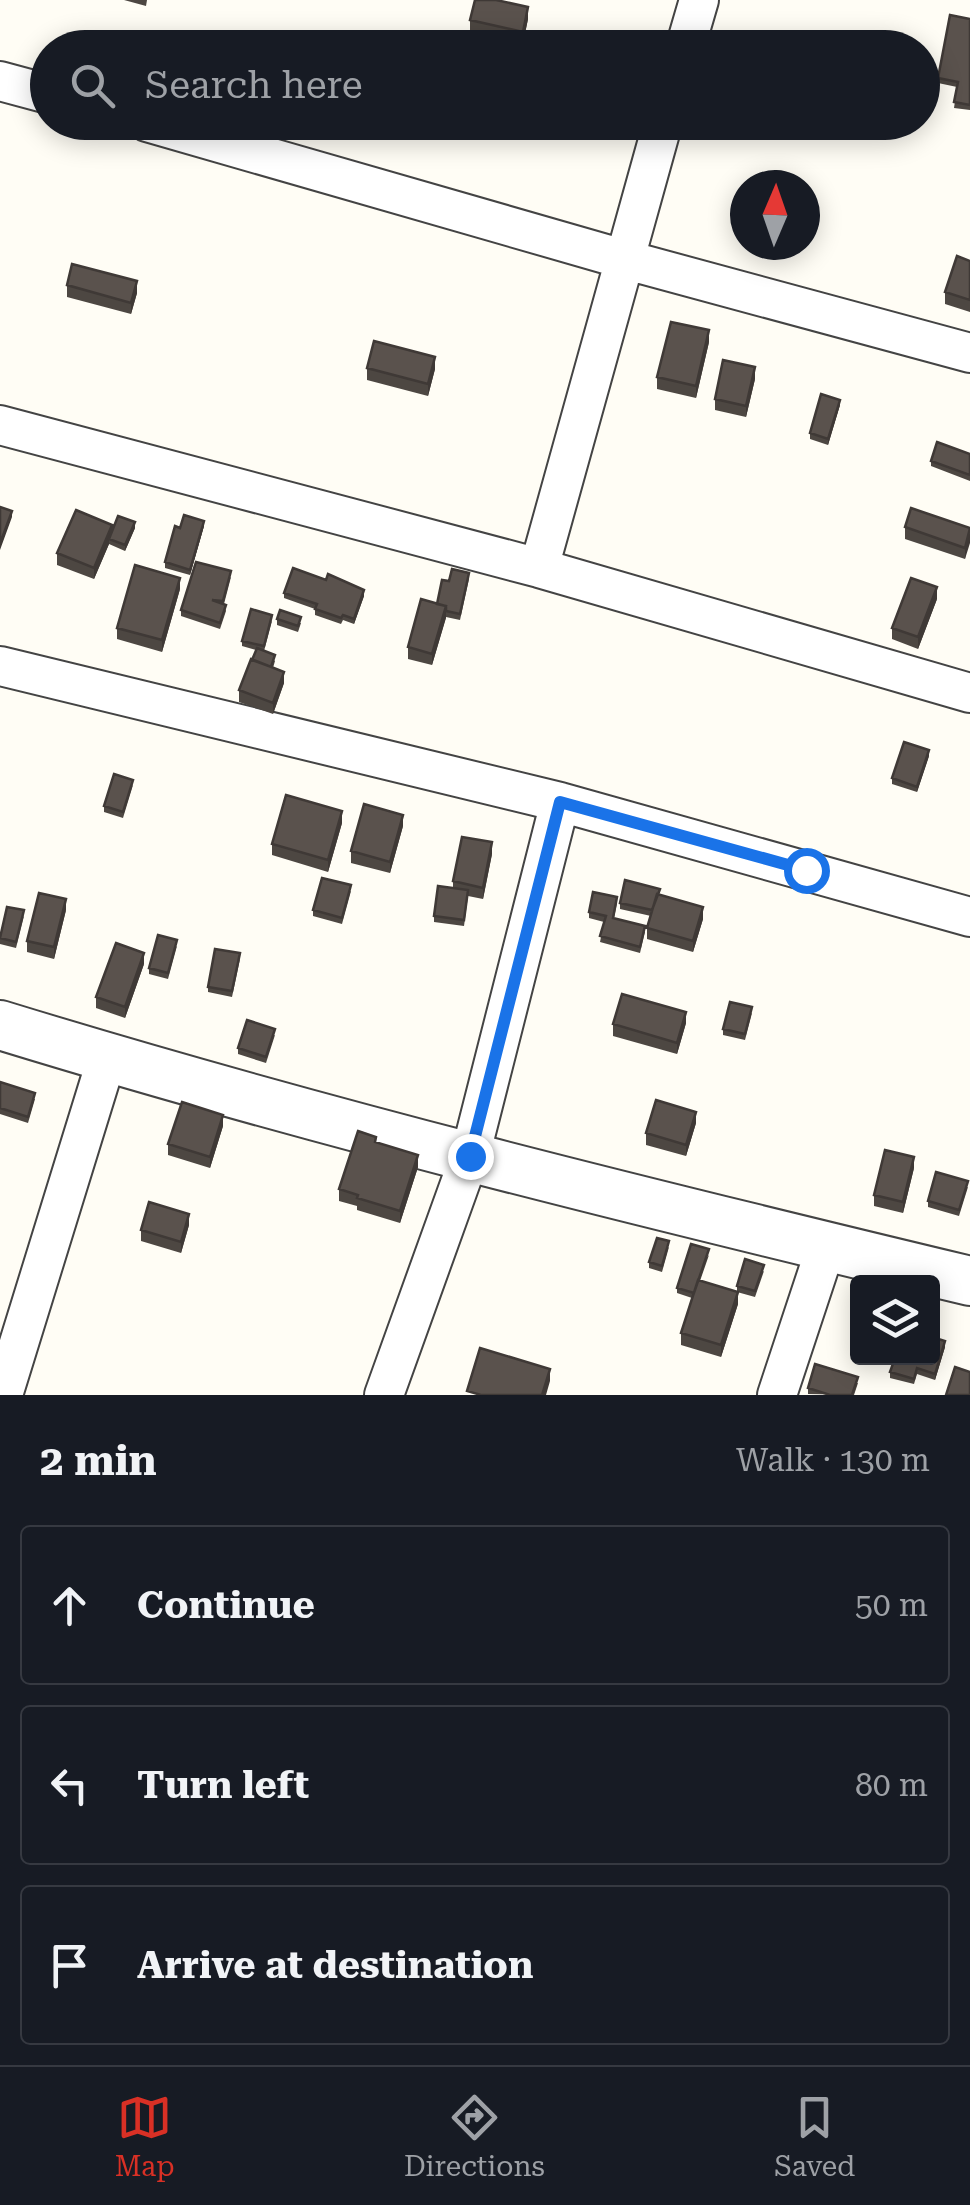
<!DOCTYPE html>
<meta charset="utf-8">
<style>
body{margin:0;font-family:"Roboto Serif",serif;background:#20242c;color:#f1f3f6}
.controls{position:absolute;right:30px;bottom:30px;display:grid;overflow:hidden;border-radius:10px;box-shadow:0 5px 25px #0003}
.controls button{width:90px;height:90px;display:grid;place-items:center;padding:0;border:0;border-bottom:2px solid #363941;background:#171b24;color:#f1f3f6;font:50px sans-serif}
.compass{position:absolute;left:730px;top:170px;width:90px;height:90px;border-radius:50%;background:#171b24;box-shadow:0 5px 25px #0003;rotate:2deg}
.stop{position:absolute;width:30px;height:30px;margin:-22px;border:8px solid #1a73e8;border-radius:50%;background:#fff}
.stop.end{background:#1a73e8;border-color:#fff;box-shadow:0 2px 10px #0008}
.list{margin:0;padding:0;list-style:none}
h2{display:flex;justify-content:space-between;align-items:center;height:130px;margin:0;padding:0 40px;font-size:42px}
h2 small{font-size:32px;font-weight:400;color:#9ea1a6}
.list li{display:grid;grid-template-columns:65px 1fr auto;gap:30px;align-items:center;box-sizing:border-box;height:160px;margin:0 20px 20px;padding:0 20px;border:2px solid #363941;border-radius:10px}
.list b{display:block;font-size:38px;white-space:nowrap}
.list em{font-size:32px;font-style:normal;color:#9ea1a6}
.icon{flex:none;width:55px;height:55px;fill:none;stroke:currentColor;stroke-width:2;stroke-linecap:round;stroke-linejoin:round}
.map{position:relative;flex:none;width:970px;height:1395px;overflow:hidden}
.search{position:absolute;background:#171b24;box-shadow:0 5px 25px #0003;left:30px;right:30px;top:30px;height:110px;display:flex;align-items:center;gap:25px;box-sizing:border-box;padding:0 35px;border-radius:55px;color:#9ea1a6;font-size:38px}
.sheet{height:670px;background:#171b24}
nav{display:flex;justify-content:space-around;align-items:center;box-sizing:border-box;height:140px;border-top:2px solid #363941;background:#171b24;font-size:28px;color:#9ea1a6}
nav a{display:grid;justify-items:center;gap:5px}
nav .on{color:#d93025}
.map>svg:first-child{display:block}
.lines{fill:none;stroke-linecap:round;stroke-linejoin:round}
.minor-casing{stroke:#444;stroke-width:42}
.tertiary-casing{stroke:#444;stroke-width:52}
.minor{stroke:#fff;stroke-width:38}
.tertiary{stroke:#fff;stroke-width:48}
.wall{fill:#4d4742}
.shaded-wall{fill:#3f3936}
.building{fill:#5a524d;stroke:#3f3936;stroke-width:2.5}
.route{stroke:#1a73e8;stroke-width:12}
</style>
<div class="map">
<svg width="970" height="1395" viewBox="0 0 970 1395">
<rect width="100%" height="100%" fill="#fffdf5"/>
<g class="lines">
<g class="minor-casing">
<path id="minor" d="M685,48l14,-48
M0,81l48,13
M147,122l476,137 347,94
M0,425l539,143 431,125
M539,568l124,-446
M0,666l560,136 410,115
M3,1395l104,-337
M384,1395l86,-239 90,-354
M777,1395l49,-148"/>
</g>
<g class="tertiary-casing">
<path id="tertiary" d="M0,1025c319,98 645,178 970,256"/>
</g>
<use href="#minor" class="minor"/>
<use href="#tertiary" class="tertiary"/>
</g>
<path class="wall" d="M124,0h23l-1,6z
M528,19l-5,24 -53,-12v-11z
M970,19v91l-16,-2 3,-21 -19,-4v-5z
M970,261v51l-25,-8v-12z
M67,285l70,8 -6,21 -64,-17z
M709,342l-13,56 -39,-9v-12z
M367,368l68,1 -7,27 -61,-16z
M755,379l-9,38 -31,-7v-11z
M840,405l-12,40 -18,-6v-6z
M970,454v27l-39,-15v-5z
M204,526l-14,49 -25,-7v-6l15,-34z
M905,527l65,1 -5,31 -60,-20z
M135,528l-10,23 -16,-7 -15,35 -37,-14v-12l55,-22z
M231,577l-7,27 2,7 -6,18 -39,-13v-6z
M469,579l-9,41 -14,-3 -14,48 -24,-6v-12l29,-43 12,-23z
M180,589l-18,63 -45,-13v-11z
M284,593l80,3 -10,28 -11,-4 -2,4 -26,-9v-6l-31,-11z
M937,599l-19,50 -26,-10v-11z
M277,619l24,4 -3,9 -21,-7z
M272,621l-8,30 11,10 -2,7 11,15 -11,31 -34,-12v-12l17,-40 -14,-4v-5z
M929,756l-12,36 -25,-8v-6z
M133,785l-10,33 -19,-6v-6z
M342,823l-14,49 -56,-17v-11z
M403,826l-13,47 -39,-10v-12z
M492,854l-9,45 -15,-3 -4,30 -30,-4v-6l19,-28v-7z
M351,891l-9,33 -29,-8v-6z
M660,895l43,24 -10,33 -46,-13v-11l4,-12 -31,-7v-6z
M617,903l-3,15 31,14 -5,21 -40,-11 4,-20 -15,-4v-6z
M66,910l-12,49 -27,-7v-11z
M24,916l-8,32 -16,-4v-9z
M177,946l-9,33 -19,-5v-6z
M240,959l-8,38 -24,-5v-5z
M144,964l-19,54 -29,-10v-11z
M752,1013l-7,27 -22,-5v-6z
M686,1023l-9,31 -64,-18v-12z
M275,1035l-9,28 -28,-9v-6z
M0,1082l35,17 -7,24 -28,-9z
M696,1123l-10,33 -40,-11v-12z
M223,1126l-13,42 -42,-13v-11z
M376,1143l42,24 -18,56 -43,-13v-4l-18,-5v-12z
M914,1168l-11,45 -29,-7v-11z
M968,1187l-9,29 -31,-9v-6z
M189,1225l-8,28 -40,-12v-11z
M669,1247l-7,25 -13,-4v-6z
M709,1255l-9,26 38,23 -17,53 -40,-12v-12l11,-35 -15,-5v-5z
M764,1271l-9,26 -18,-5v-6z
M945,1347l-10,33 -18,-6 -3,10 -24,-6v-6z
M858,1383l-4,12 -46,-1v-6z"/>
<path class="shaded-wall" d="M528,7v12l-5,24v-11z
M137,281v12l-6,21v-11z
M709,330v12l-13,56v-12z
M435,357v12l-7,27v-12z
M755,367v12l-9,38v-11z
M840,400v5l-12,40v-6z
M12,511v6l-12,33v-6z
M204,521v5l-14,49v-5z
M135,522v6l-10,23v-6z
M112,525v12l-3,2v5l-15,35v-11z
M970,531v12l-5,16v-11z
M180,578v11l-18,63v-12z
M937,587v12l-19,50v-12z
M364,590v6l-10,28v-5z
M446,606v12l-14,47v-11z
M284,672v11l-11,31v-11z
M929,750v6l-12,36v-5z
M342,811v12l-14,49v-12z
M403,815v11l-13,47v-11z
M492,842v12l-9,45v-11z
M66,899v11l-12,49v-12z
M703,907v12l-10,33v-11z
M144,953v11l-19,54v-11z
M686,1012v11l-9,31v-11z
M696,1112v11l-10,33v-11z
M223,1115v11l-13,42v-11z
M418,1155v12l-18,56v-12z
M914,1157v11l-11,45v-11z
M189,1214v11l-8,28v-11z
M738,1292v12l-17,53v-12z
M945,1341v6l-10,33v-6z
M550,1369v12l-4,14h-4z"/>
<path class="building" d="M475,0h21l32,7 -5,25 -53,-12z
M950,15l20,4v86l-16,-3 4,-20 -20,-4z
M764,37l36,11h-39z
M957,256l13,5v39l-25,-8z
M72,264l65,17 -6,22 -64,-18z
M671,322l38,8 -13,56 -39,-9z
M374,341l61,16 -7,27 -61,-16z
M723,360l32,7 -9,39 -31,-7z
M821,394l19,6 -12,39 -18,-6z
M937,442l33,12v21l-39,-14z
M0,507l12,4 -12,33z
M911,508l59,20 -5,20 -60,-21z
M76,510l36,15 -18,43 -37,-15z
M184,515l20,6 -14,49 -25,-8 10,-36 5,2z
M118,516l17,6 -10,23 -16,-6z
M196,562l35,9 -8,30 -11,-1 14,5 -6,18 -39,-13z
M135,565l45,13 -18,62 -45,-12z
M293,568l33,12 2,-6 36,16 -10,29 -11,-4 -2,3 -26,-9 2,-5 -33,-11z
M452,569l17,4 -9,41 -14,-3v-5l-9,-2 5,-24 7,1z
M911,578l26,9 -19,50 -26,-9z
M421,599l25,7 -14,48 -24,-7z
M251,609l21,6 -8,31 -22,-5z
M280,610l21,7 -3,9 -21,-7z
M257,648l18,7 -4,12 -19,-7z
M251,659l33,13 -11,31 -34,-13z
M904,742l25,8 -12,37 -25,-9z
M114,774l19,6 -10,32 -19,-6z
M286,795l56,16 -14,49 -56,-16z
M364,804l39,11 -13,47 -39,-11z
M462,837l30,5 -9,46 -30,-7z
M322,878l29,7 -9,33 -29,-8z
M625,880l35,9 -8,21 -32,-7z
M438,886l30,4 -4,30 -30,-4z
M593,892l24,5 -4,21 32,8 -5,21 -40,-11 6,-20 -17,-4z
M39,893l27,6 -12,48 -27,-6z
M657,894l46,13 -10,34 -46,-13z
M7,907l17,3 -8,32 -16,-4z
M158,935l19,5 -9,33 -19,-5z
M116,943l28,10 -19,54 -29,-10z
M215,949l25,4 -8,38 -24,-4z
M622,994l64,18 -9,31 -64,-19z
M730,1002l22,5 -7,27 -22,-5z
M247,1020l28,9 -9,28 -28,-9z
M0,1082l35,11 -7,24 -28,-9z
M656,1100l40,12 -10,33 -40,-12z
M182,1102l41,13 -13,42 -42,-13z
M358,1131l18,6 -1,5 43,13 -18,56 -43,-13 1,-3 -19,-6z
M885,1150l29,7 -11,45 -29,-7z
M936,1172l32,9 -9,29 -31,-9z
M149,1202l40,12 -8,28 -40,-12z
M657,1238l12,3 -7,25 -13,-4z
M691,1244l18,5 -15,44 -17,-5z
M745,1259l19,6 -9,26 -18,-5z
M698,1280l40,12 -17,53 -40,-12z
M932,1337l13,4 -10,33 -18,-6 -3,11 -24,-7 5,-14 25,1v-1h12z
M480,1348l70,21 -8,26h-61l-14,-4z
M815,1364l43,13 -6,18h-22l-22,-7z
M955,1367l15,5v23h-24z"/>
<g class="lines">
<path class="route" d="M470,1156l90,-354 246,68"/>
</g>
</svg>
<div class="controls">
<button><svg class="icon" aria-label="layers" viewBox="0 0 24 24"><path d="M12 4l9 5-9 5-9-5zM3 14l9 5 9-5"/></svg></button>
</div>
<svg class="compass" viewBox="-18 -18 36 36"><path d="M0-13l5 13h-10z" fill="#e53935"/><path d="M0 13l5-13h-10z" fill="#9ea1a6"/></svg>
<div class="stop" style="left:806px;top:870px"></div>
<div class="stop end" style="left:470px;top:1156px"></div>
<div class="search"><svg class="icon" aria-label="search" viewBox="0 0 24 24"><circle cx="10" cy="10" r="6"/><path d="M15 15l6 6"/></svg>Search here</div>
</div>
<section class="sheet">
<h2>2 min<small>Walk · 130 m</small></h2>
<ul class="list">
<li><svg class="icon" aria-label="ahead" viewBox="0 0 24 24"><path d="M12 20V5M6 11l6-6 6 6"/></svg><div><b>Continue</b></div><em>50 m</em></li>
<li><svg class="icon" aria-label="left" viewBox="0 0 24 24"><path d="M17 20v-9H6M10 6l-5 5 5 5"/></svg><div><b>Turn left</b></div><em>80 m</em></li>
<li><svg class="icon" aria-label="arrive" viewBox="0 0 24 24"><path d="M6 21V4h12l-3 4 3 4H6"/></svg><div><b>Arrive at destination</b></div></li>
</ul>
</section>
<nav>
<a class="on"><svg class="icon" aria-label="map" viewBox="0 0 24 24"><path d="M3 6l6-2 6 2 6-2v14l-6 2-6-2-6 2zM9 4v14M15 6v14"/></svg>Map</a>
<a><svg class="icon" aria-label="directions" viewBox="0 0 24 24"><path d="M12 3l9 9-9 9-9-9zM9 14v-3h6M13 9l2 2-2 2"/></svg>Directions</a>
<a><svg class="icon" aria-label="saved" viewBox="0 0 24 24"><path d="M7 4h10v16l-5-4-5 4z"/></svg>Saved</a>
</nav>
